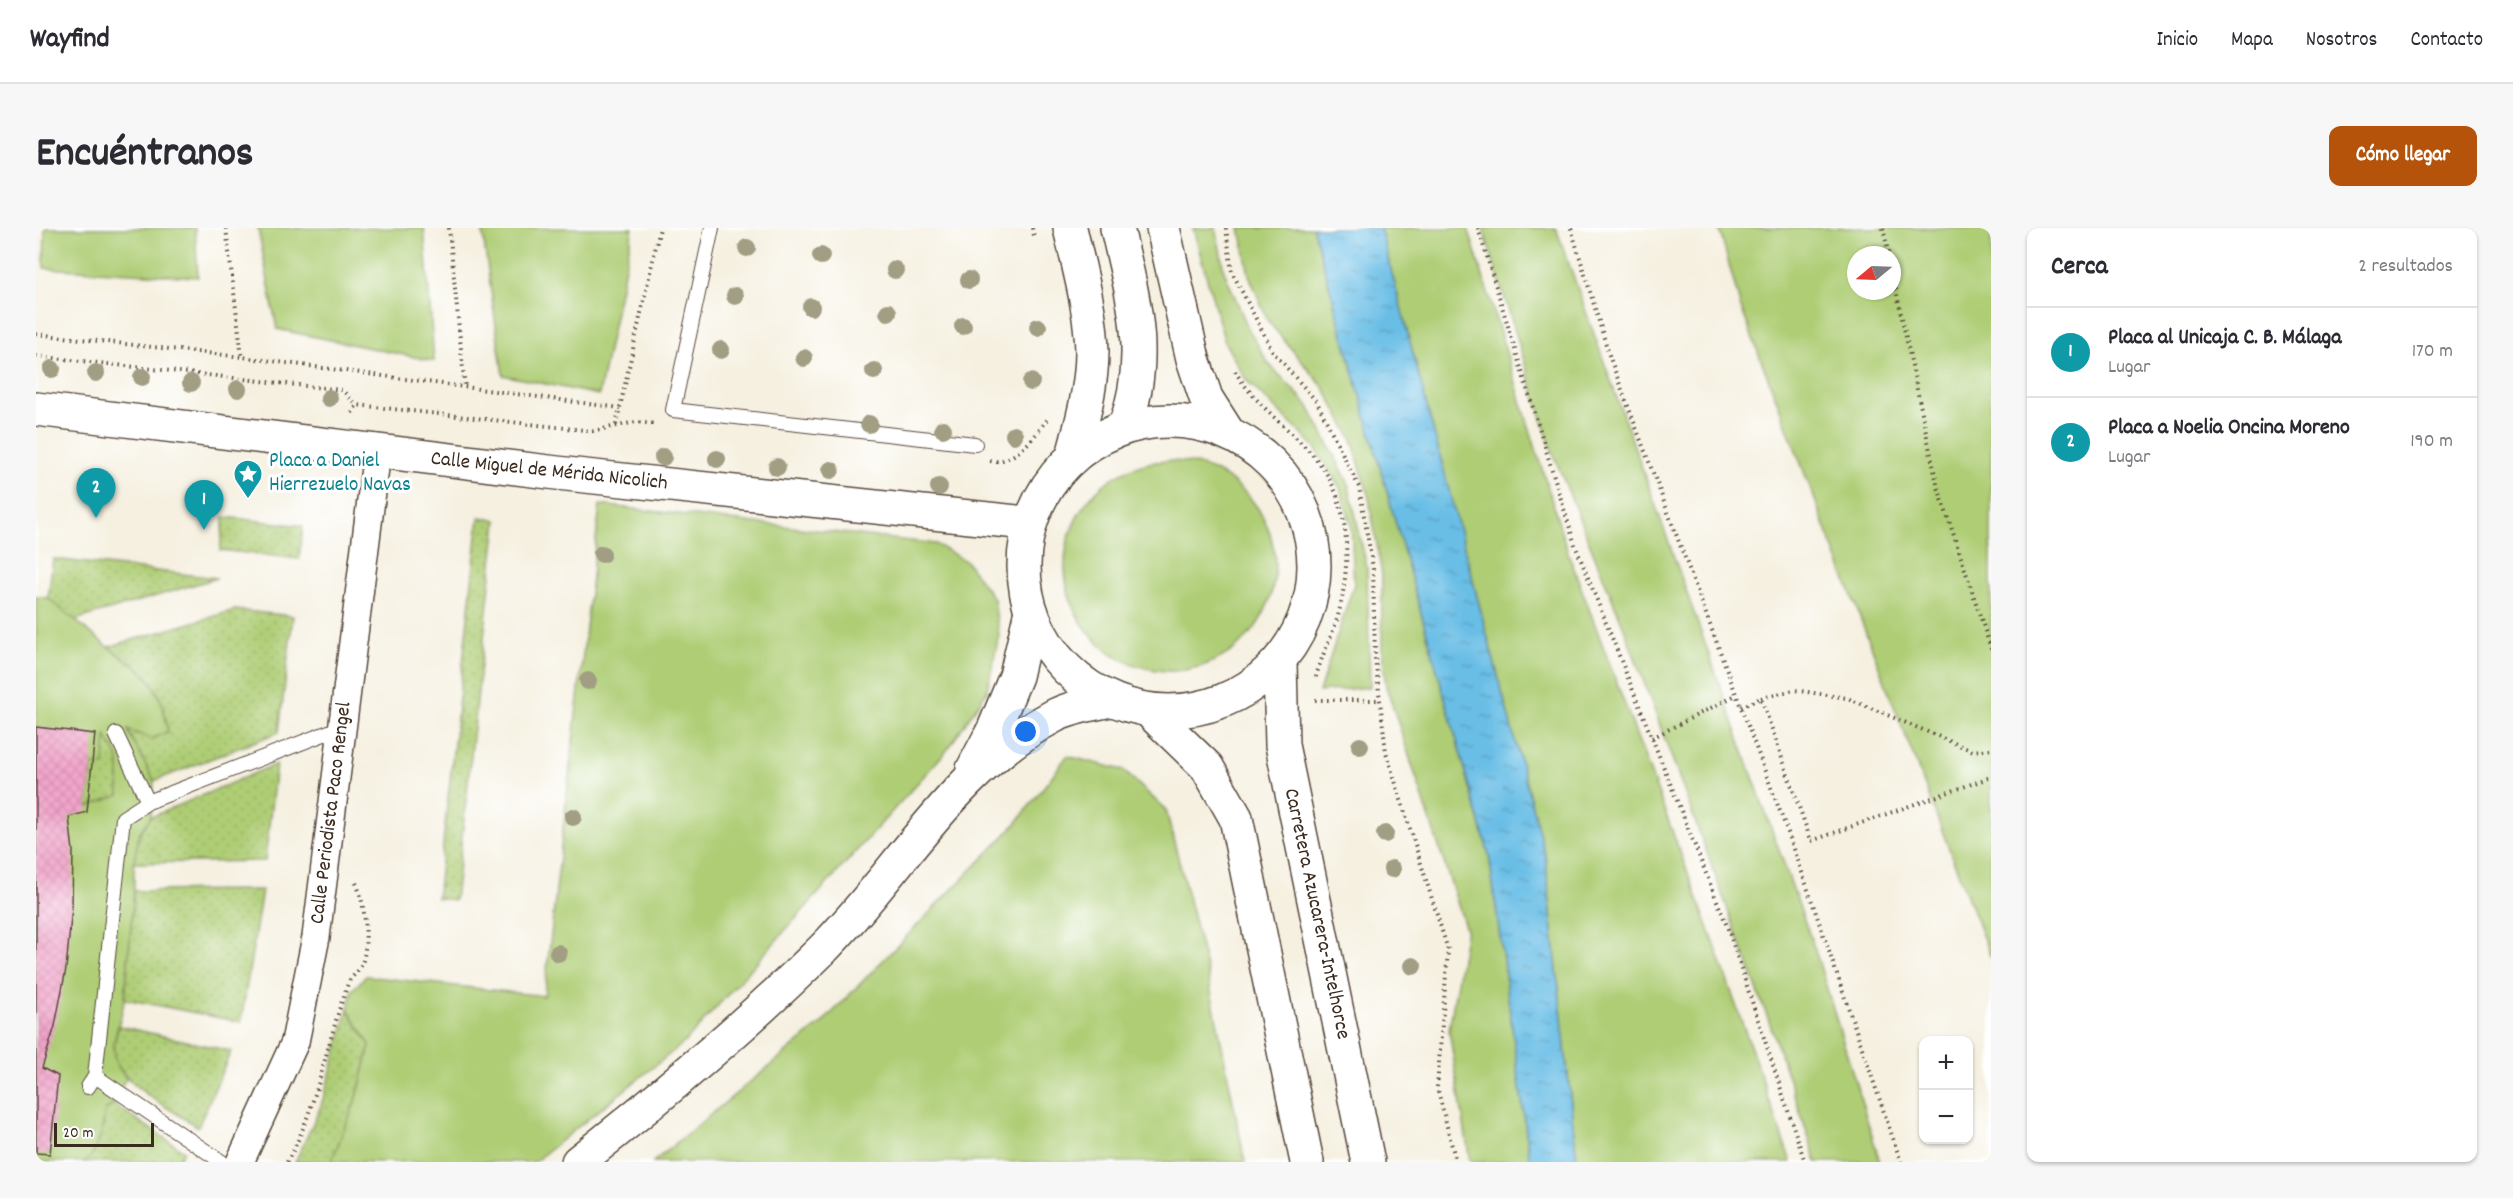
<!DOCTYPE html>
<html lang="es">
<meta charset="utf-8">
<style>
body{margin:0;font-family:Dekko,sans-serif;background:#f7f7f7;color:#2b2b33}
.controls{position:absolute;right:18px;bottom:18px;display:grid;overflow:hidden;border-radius:12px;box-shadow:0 2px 4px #0004}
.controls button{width:54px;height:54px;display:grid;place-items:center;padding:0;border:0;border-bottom:2px solid #e1e1e2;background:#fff;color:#2b2b33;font:30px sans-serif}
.compass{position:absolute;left:1811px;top:18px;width:54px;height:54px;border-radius:50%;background:#fff;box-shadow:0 2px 4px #0004;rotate:251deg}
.scale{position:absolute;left:18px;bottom:15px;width:100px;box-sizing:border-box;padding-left:6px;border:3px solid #3b2a1e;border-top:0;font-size:16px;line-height:21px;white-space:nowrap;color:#3b2a1e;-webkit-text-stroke:4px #fff;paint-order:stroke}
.you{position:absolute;left:990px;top:504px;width:21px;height:21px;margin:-15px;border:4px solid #fff;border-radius:50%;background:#1a73e8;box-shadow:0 0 0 9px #1a73e833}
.badge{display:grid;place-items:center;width:39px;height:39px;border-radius:50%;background:#b45309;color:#fff;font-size:20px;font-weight:700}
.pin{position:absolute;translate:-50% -50px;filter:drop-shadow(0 2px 3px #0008)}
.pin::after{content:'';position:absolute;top:32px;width:21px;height:18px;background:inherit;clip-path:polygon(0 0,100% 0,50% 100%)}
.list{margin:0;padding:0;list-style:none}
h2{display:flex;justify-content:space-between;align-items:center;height:78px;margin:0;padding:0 24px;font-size:26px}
h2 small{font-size:20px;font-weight:400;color:#7c7c81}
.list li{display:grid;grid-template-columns:39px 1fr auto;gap:18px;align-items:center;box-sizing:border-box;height:90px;padding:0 24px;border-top:2px solid #e1e1e2}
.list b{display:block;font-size:22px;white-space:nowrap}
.list p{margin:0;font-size:20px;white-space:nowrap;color:#7c7c81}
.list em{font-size:20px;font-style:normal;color:#7c7c81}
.map{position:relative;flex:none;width:1955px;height:934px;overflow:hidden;border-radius:12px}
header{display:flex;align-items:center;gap:36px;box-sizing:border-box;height:84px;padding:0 30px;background:#fff;border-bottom:2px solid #e1e1e2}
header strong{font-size:28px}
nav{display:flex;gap:33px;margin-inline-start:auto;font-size:21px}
.intro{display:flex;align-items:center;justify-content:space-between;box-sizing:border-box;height:144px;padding:0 36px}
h1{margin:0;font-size:42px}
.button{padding:15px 27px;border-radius:12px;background:#b45309;color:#fff;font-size:21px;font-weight:700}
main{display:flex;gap:36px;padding:0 36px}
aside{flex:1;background:#fff;border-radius:12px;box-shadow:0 2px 4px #0004}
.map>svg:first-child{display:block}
.grass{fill:#aecd74;stroke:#747c49;stroke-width:1.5;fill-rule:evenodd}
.garden{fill:url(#garden-dots);stroke:#747c49;stroke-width:1.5}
.water{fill:url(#water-ripples);stroke:#527482;stroke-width:1.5}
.building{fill:url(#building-cross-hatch)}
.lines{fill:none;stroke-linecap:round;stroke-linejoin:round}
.lane-casing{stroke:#57483b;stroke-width:16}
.street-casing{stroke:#57483b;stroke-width:30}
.secondary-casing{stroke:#57483b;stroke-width:36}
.primary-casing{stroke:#57483b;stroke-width:36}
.highway-casing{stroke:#57483b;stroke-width:36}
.path{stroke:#57483b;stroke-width:4;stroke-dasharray:1.5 4.5;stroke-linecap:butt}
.lane{stroke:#fff;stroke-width:14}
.street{stroke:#fff;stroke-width:27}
.secondary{stroke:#fff;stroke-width:33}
.primary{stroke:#fff;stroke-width:33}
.highway{stroke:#fff;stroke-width:33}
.tree{fill:#a29e84}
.labels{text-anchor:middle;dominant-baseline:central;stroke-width:6;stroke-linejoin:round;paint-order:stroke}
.culture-label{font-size:21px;fill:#0d838f;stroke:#fff;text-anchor:start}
.street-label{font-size:21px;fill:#3b2a1e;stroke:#fff}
</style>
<header>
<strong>Wayfind</strong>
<nav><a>Inicio</a><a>Mapa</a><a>Nosotros</a><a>Contacto</a></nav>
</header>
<div class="intro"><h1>Encuéntranos</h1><a class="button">Cómo llegar</a></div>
<main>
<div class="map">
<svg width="1955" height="934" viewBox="0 0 1955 934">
<defs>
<pattern id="garden-dots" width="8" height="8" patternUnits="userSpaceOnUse" patternTransform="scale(1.5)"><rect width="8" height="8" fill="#aecd74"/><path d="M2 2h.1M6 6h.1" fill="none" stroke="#97b064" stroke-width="1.8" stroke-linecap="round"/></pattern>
<pattern id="water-ripples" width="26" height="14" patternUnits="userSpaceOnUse" patternTransform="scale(1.5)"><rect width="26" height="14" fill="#69bee6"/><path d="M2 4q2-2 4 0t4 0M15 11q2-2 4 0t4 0" fill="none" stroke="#589bba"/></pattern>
<pattern id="building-cross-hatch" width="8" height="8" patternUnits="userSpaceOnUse" patternTransform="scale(1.5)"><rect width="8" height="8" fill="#f2a5cb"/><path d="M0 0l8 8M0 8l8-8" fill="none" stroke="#d08eae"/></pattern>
</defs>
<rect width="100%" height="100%" fill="#fff"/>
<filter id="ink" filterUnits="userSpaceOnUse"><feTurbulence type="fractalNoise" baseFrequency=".0167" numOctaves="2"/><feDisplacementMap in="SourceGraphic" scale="12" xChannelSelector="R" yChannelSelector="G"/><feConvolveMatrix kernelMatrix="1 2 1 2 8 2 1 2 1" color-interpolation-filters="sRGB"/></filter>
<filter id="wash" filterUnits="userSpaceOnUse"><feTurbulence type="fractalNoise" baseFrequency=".008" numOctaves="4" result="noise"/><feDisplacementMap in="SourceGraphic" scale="24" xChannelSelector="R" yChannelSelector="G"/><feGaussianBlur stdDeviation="1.35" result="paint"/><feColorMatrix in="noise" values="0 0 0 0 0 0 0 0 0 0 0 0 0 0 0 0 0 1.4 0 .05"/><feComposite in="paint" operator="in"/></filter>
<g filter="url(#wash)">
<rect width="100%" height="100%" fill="#f5f0e0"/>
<path class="grass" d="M9,0h150l3,49 -154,-9z
M222,0h166l10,133 -157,-32z
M446,0h151l-34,167 -96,-20z
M1157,0h23l8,43 24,57 20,35 40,42 40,77 19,86 3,119 -51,5 35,-108 -3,-59 -11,-37 -26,-42 -68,-66 -21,-37z
M1204,0h73l176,627 41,307h-60l-21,-132 17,-101 -80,-243 -4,-35v-76l-13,-77 -17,-59 -28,-51 -56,-67 -19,-46z
M1344,0h88l99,322 146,390 78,222h-214l-32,-307z
M1447,0h73l260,725 64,209h-63l-46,-135 -147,-399 -72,-177z
M1683,0h272v730l-251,-653zM1820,27h36v36h-36z
M1029 338a105 105 0 1 1 210 0a105 105 0 1 1-210 0Z
M564,277l336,39 31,18 27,37 5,36 -12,56 -39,58 -262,292 -152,121h-203l26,-65 13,-52 -22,-35 4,-20 14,-14 178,20z
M0,369l12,1 60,49 39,28 16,28 5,29 -17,7 -23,-8 26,50 -3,36 -12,17 -5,29v28l-9,108 -12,47 2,14 11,18 -13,26 -8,7 -3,22 -11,24 -6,5h-49z
M1031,528l56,14 43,40 41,161 38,191h-592l169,-139 193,-198z"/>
<path class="garden" d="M188,289l79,9 -4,33 -79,-9z
M443,290l18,2 -42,380 -18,-2z
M17,331l164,19 -142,42 -27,-22z
M199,382l58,6 -14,116 -125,49 -26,-51 23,9 17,-7c-7,-51 -21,-58 -60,-85z
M70,508l13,24v35l-32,12 5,-42 12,1z
M240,536l-11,97 -131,2 5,-29 12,-17z
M226,662l-21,132 -116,-23 9,-108z
M312,782l22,35 -13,52 -26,65h-36l26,-56z
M83,798l112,25 -33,76c-22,-15 -76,-42 -83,-68 -4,-12 1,-22 4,-33z
M77,876l71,47 -7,11h-92c15,-12 18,-34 20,-51z"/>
<path class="water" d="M1277,0h67l165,627 32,307h-47l-41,-307z"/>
<g id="blocks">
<path class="building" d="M0,499l59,7 -8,78 -18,5 4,34 -1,56 -6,62 -11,57 -13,42 16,8 -8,78 -14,-1z"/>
</g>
</g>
<g filter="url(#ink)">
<use href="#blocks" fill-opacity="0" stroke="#57483b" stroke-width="1.5"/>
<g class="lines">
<g class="lane-casing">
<path id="lane" d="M676,0l-39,182 302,34
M80,506l32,68 194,-75
M59,848l28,-258 25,-16
M52,859l7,-11 127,86"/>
</g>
<g class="street-casing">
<path id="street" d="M204,934l55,-120 21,-105 61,-485"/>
</g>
<g class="secondary-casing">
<path id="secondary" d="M0,181l521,64 470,50"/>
</g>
<g class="primary-casing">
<path id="primary" d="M1034,0c9,40 21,82 22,123 0,36 -10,71 -19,105
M1081,0c16,70 34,128 8,198
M1127,0l30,131 13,39 21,33
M988 338a145 145 0 1 1 290 0a145 145 0 1 1-290 0Z
M1244,435l2,82 86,417
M1113,483l58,56 29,51 71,344"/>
</g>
<g class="highway-casing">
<path id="highway" d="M937,541l21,-40 22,-53 15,-65
M542,934c85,-67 167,-136 244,-212 77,-77 132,-182 232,-234 17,-9 38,-12 57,-16"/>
</g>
<path class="path" d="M190,0l16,129
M413,0l16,161
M996,0l3,11
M1190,0l6,44 41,80 44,50 42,85 14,81 2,90 11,94 62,198 -11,137 19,75
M1442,0l97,317 152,381 78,236
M1535,0l39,130 183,488 108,316
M1847,0l6,27
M1856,43l45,213 54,165
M0,106l206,23 378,51
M0,128l306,34 15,15
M1199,143c19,32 50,54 75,81 42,44 42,109 28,164 -6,21 -17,40 -22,61
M316,185l5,-8 236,26 43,-9 19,2
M580,197l44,-197
M954,233c25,3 44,-24 57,-41
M1725,470l33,-8 53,8 126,53 18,-2
M1279,472h65
M1705,479l20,-9 50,143 180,-64
M1616,510l84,-43
M251,934c31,-55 39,-119 61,-178 2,-7 10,-11 13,-18 9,-20 4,-66 -6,-85"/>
<use href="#lane" class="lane"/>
<use href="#street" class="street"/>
<use href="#secondary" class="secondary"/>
<use href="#primary" class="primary"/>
<use href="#highway" class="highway"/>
</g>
<g class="tree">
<circle cx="711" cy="20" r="9"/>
<circle cx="785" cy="28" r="9"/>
<circle cx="859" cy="42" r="9"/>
<circle cx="933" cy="52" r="9"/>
<circle cx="699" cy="68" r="9"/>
<circle cx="775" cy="79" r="9"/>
<circle cx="852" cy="84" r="9"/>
<circle cx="927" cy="98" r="9"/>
<circle cx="1002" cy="99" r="9"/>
<circle cx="685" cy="122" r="9"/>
<circle cx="768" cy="130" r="9"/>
<circle cx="16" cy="141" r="9"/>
<circle cx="838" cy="143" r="9"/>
<circle cx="60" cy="145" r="9"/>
<circle cx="106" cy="149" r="9"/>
<circle cx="995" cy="154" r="9"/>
<circle cx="155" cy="155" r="9"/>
<circle cx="202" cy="161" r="9"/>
<circle cx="293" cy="170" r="9"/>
<circle cx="833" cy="196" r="9"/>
<circle cx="907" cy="201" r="9"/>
<circle cx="978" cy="207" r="9"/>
<circle cx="627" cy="229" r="9"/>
<circle cx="681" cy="231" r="9"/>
<circle cx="741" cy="239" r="9"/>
<circle cx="795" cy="242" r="9"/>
<circle cx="903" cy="259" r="9"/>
<circle cx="566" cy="326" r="9"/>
<circle cx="552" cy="453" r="9"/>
<circle cx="1324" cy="518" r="9"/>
<circle cx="537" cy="589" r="9"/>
<circle cx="1349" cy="606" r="9"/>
<circle cx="1356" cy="641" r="9"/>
<circle cx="522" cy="725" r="9"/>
<circle cx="1377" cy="738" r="9"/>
</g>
</g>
<defs>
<g id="sight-pin" transform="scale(1.5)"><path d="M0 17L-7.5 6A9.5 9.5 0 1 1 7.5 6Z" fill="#0f9aa8" stroke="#fff"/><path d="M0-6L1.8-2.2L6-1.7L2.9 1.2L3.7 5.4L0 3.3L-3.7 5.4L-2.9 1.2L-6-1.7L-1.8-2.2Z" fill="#fff"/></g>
</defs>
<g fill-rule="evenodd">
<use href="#sight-pin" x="212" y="246"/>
</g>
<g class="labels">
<g class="culture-label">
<text x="233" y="234">Placa a Daniel<tspan x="233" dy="24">Hierrezuelo Navas</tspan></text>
</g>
<g class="street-label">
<text transform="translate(513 244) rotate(6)">Calle Miguel de Mérida Nicolich</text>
<text transform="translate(296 585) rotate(-83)">Calle Periodista Paco Rengel</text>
<text transform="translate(1280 686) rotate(78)">Carretera Azucarera-Intelhorce</text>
</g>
</g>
</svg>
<div class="controls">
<button>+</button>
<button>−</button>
</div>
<svg class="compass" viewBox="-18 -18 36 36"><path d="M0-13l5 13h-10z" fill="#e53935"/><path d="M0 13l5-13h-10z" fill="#7c7c81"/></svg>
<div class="scale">20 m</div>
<div class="you"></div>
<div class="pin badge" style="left:168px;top:302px;background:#0f9aa8">1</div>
<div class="pin badge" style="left:60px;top:290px;background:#0f9aa8">2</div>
</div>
<aside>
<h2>Cerca<small>2 resultados</small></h2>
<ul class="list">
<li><span class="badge" style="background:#0f9aa8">1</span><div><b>Placa al Unicaja C. B. Málaga</b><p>Lugar</p></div><em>170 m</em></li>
<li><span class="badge" style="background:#0f9aa8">2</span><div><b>Placa a Noelia Oncina Moreno</b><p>Lugar</p></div><em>190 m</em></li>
</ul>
</aside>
</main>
